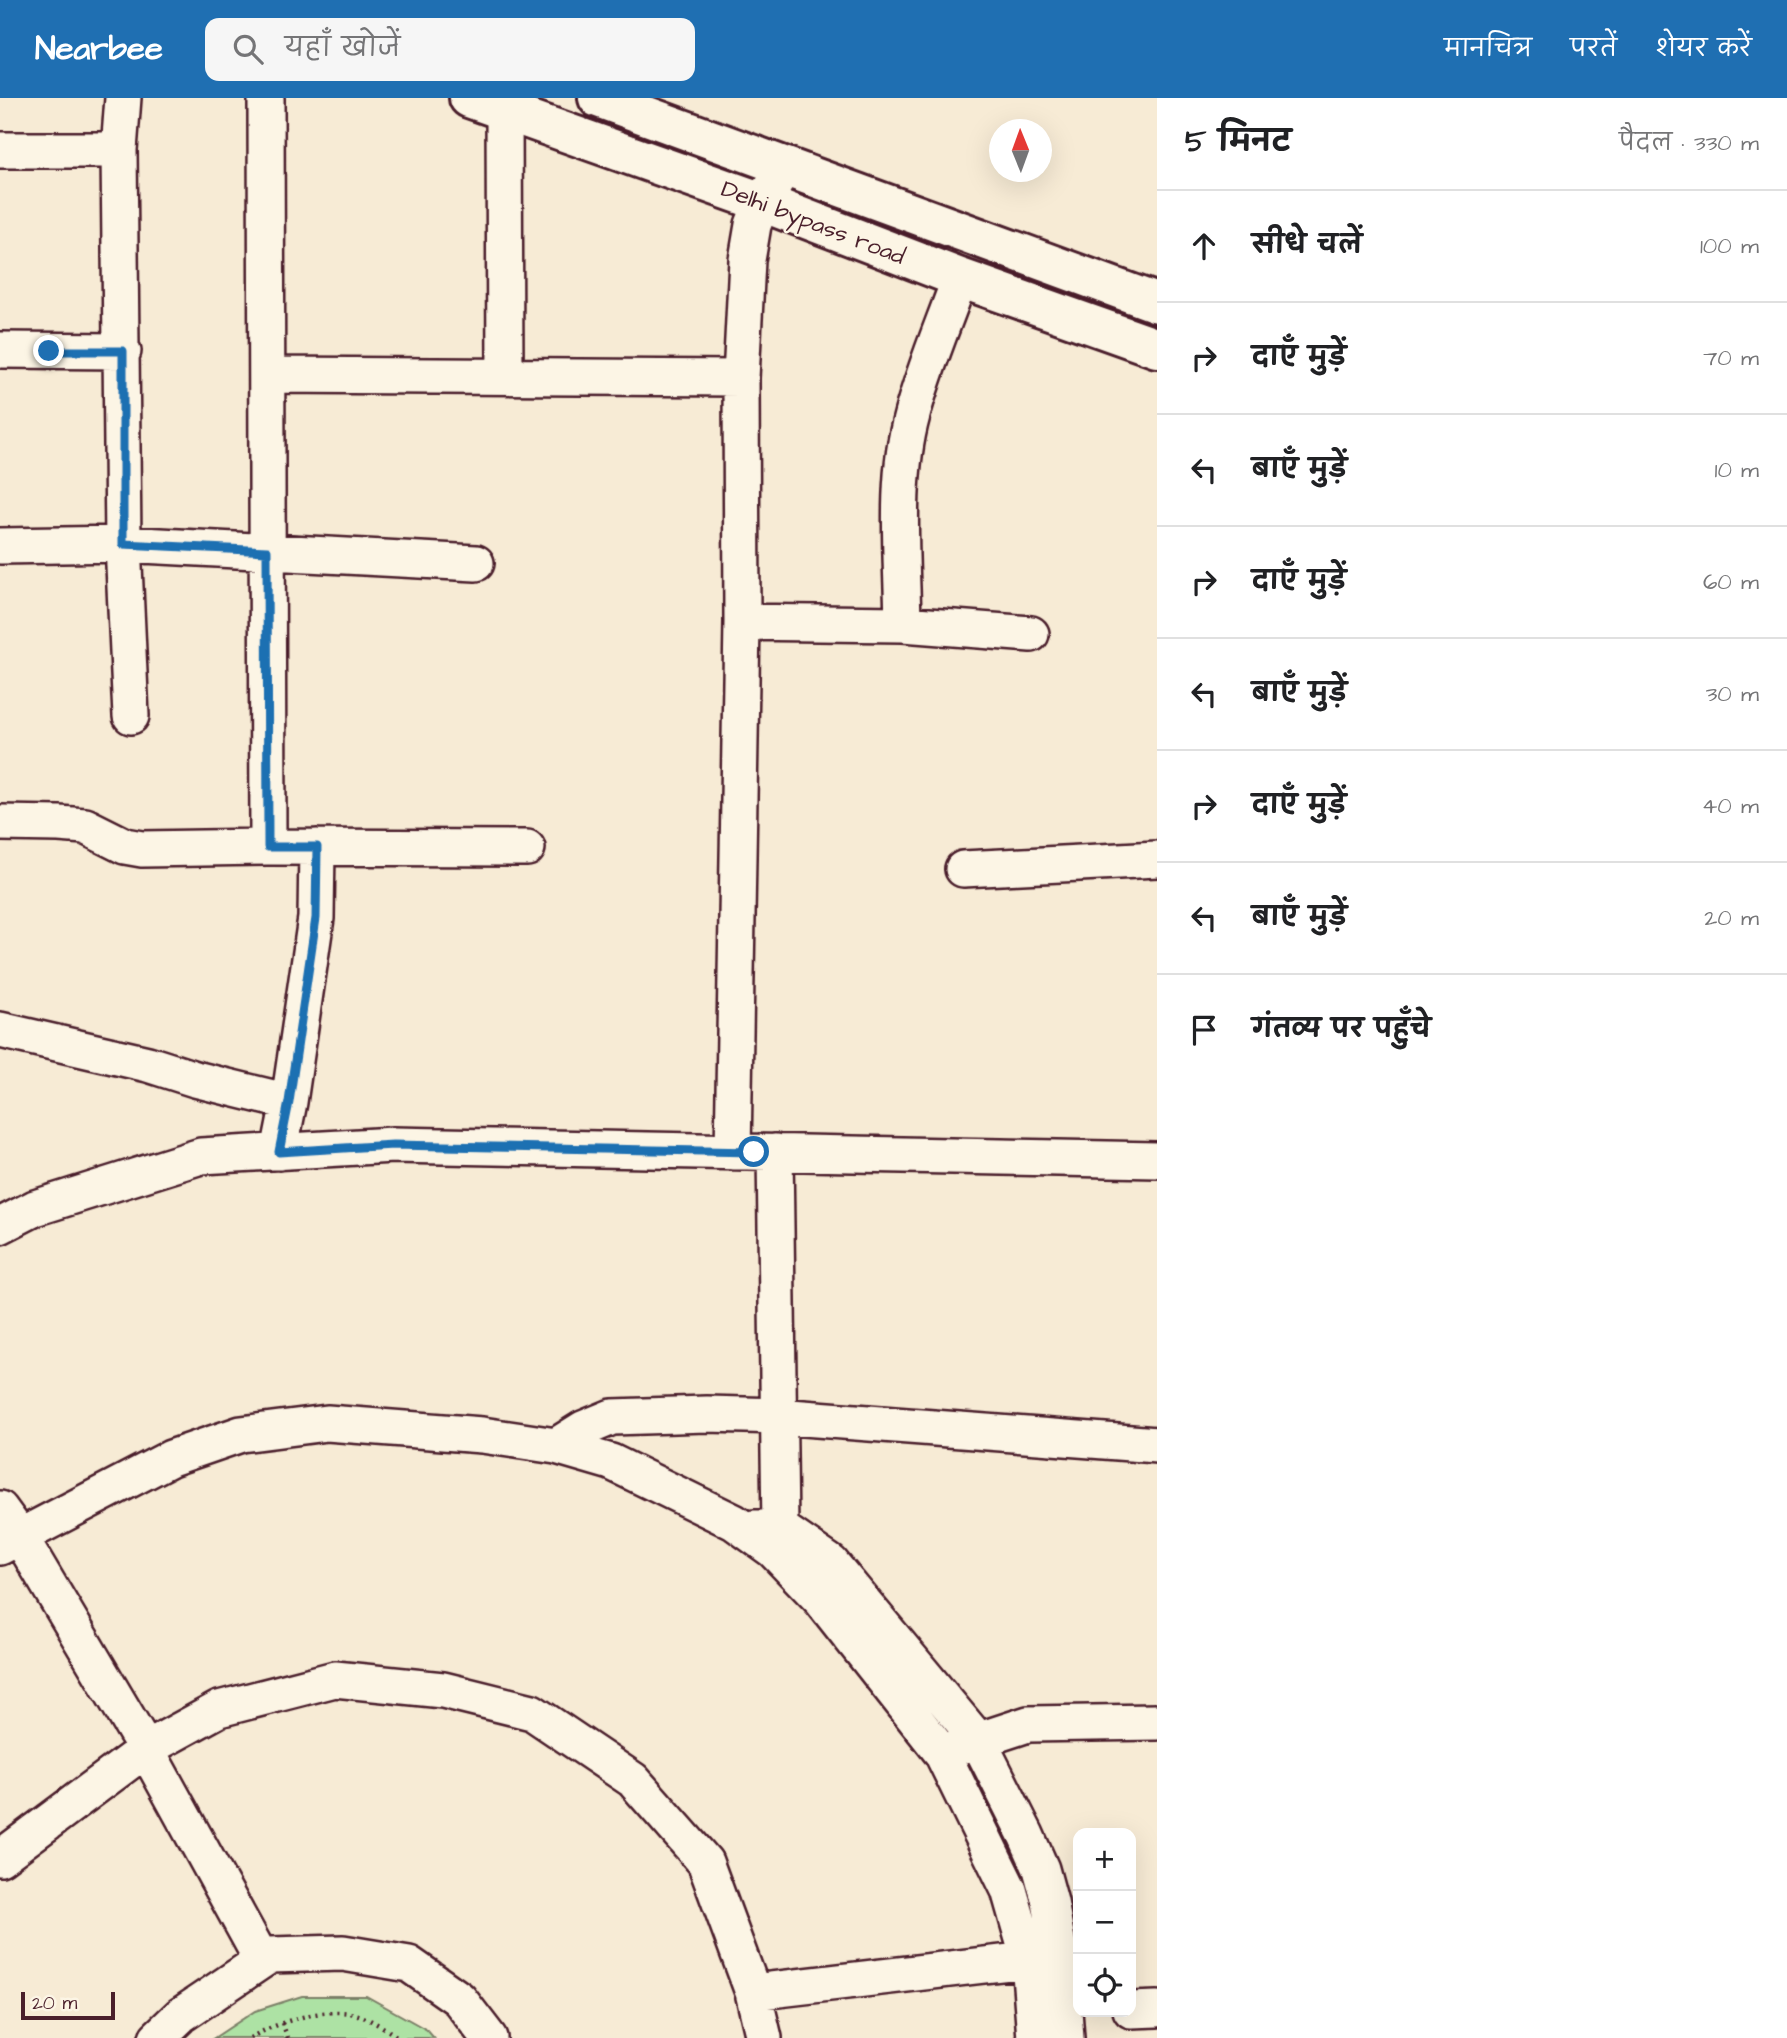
<!DOCTYPE html>
<html lang="hi">
<meta charset="utf-8">
<style>
body{margin:0;font-family:"Architects Daughter","Playpen Sans Deva",sans-serif;background:#f6f6f6;color:#202124}
.controls{position:absolute;right:21px;bottom:21px;display:grid;overflow:hidden;border-radius:14px;box-shadow:0 7px 28px #0002}
.controls button{width:63px;height:63px;display:grid;place-items:center;padding:0;border:0;border-bottom:2px solid #e0e0e0;background:#fff;color:#202124;font:35px sans-serif}
.compass{position:absolute;left:989px;top:21px;width:63px;height:63px;border-radius:50%;background:#fff;box-shadow:0 7px 28px #0002;rotate:359deg}
.scale{position:absolute;left:21px;bottom:18px;width:94px;box-sizing:border-box;padding-left:7px;border:4px solid #4a1f2b;border-top:0;font-size:19px;line-height:24px;white-space:nowrap;color:#4a1f2b;-webkit-text-stroke:5px #fcf5e5;paint-order:stroke}
.stop{position:absolute;width:21px;height:21px;margin:-16px;border:5px solid #1f6fb2;border-radius:50%;background:#fff}
.stop.end{background:#1f6fb2;border-color:#fff;box-shadow:0 2px 7px #0008}
.list{margin:0;padding:0;list-style:none}
h2{display:flex;justify-content:space-between;align-items:center;height:91px;margin:0;padding:0 28px;font-size:30px}
h2 small{font-size:23px;font-weight:400;color:#757577}
.list li{display:grid;grid-template-columns:46px 1fr auto;gap:21px;align-items:center;box-sizing:border-box;height:112px;padding:0 28px;border-top:2px solid #e0e0e0}
.list b{display:block;font-size:26px;white-space:nowrap}
.list em{font-size:23px;font-style:normal;color:#757577}
.icon{flex:none;width:38px;height:38px;fill:none;stroke:currentColor;stroke-width:2;stroke-linecap:round;stroke-linejoin:round}
.map{position:relative;flex:none;width:1157px;height:1940px;overflow:hidden}
header{display:flex;align-items:center;gap:42px;box-sizing:border-box;height:98px;padding:0 35px;background:#1f6fb2;color:#fff}
header strong{font-size:33px}
nav{display:flex;gap:38px;margin-inline-start:auto;font-size:24px}
.search{width:490px;height:63px;background:#f6f6f6;display:flex;align-items:center;gap:18px;box-sizing:border-box;padding:0 24px;border-radius:14px;color:#757577;font-size:26px}
main{display:flex}
aside{flex:1;background:#fff}
.map>svg:first-child{display:block}
.green{fill:#ade2a4;stroke:#7c8068;stroke-width:2}
.lines{fill:none;stroke-linecap:round;stroke-linejoin:round}
.street-casing{stroke:#4a1f2b;stroke-width:40}
.secondary-casing{stroke:#4a1f2b;stroke-width:44}
.path{stroke:#4a1f2b;stroke-width:4.5;stroke-dasharray:2 5;stroke-linecap:butt}
.street{stroke:#fcf5e5;stroke-width:35}
.secondary{stroke:#fcf5e5;stroke-width:38}
.route{stroke:#1f6fb2;stroke-width:9}
.labels{text-anchor:middle;dominant-baseline:central;stroke-width:5;stroke-linejoin:round;paint-order:stroke}
.street-label{font-size:24px;fill:#4a1f2b;stroke:#fcf5e5}
</style>
<header>
<strong>Nearbee</strong>
<div class="search"><svg class="icon" aria-label="search" viewBox="0 0 24 24"><circle cx="10" cy="10" r="6"/><path d="M15 15l6 6"/></svg>यहाँ खोजें</div>
<nav><a>मानचित्र</a><a>परतें</a><a>शेयर करें</a></nav>
</header>
<main>
<div class="map">
<svg width="1157" height="1940" viewBox="0 0 1157 1940">
<rect width="100%" height="100%" fill="#f7ebd5"/>
<filter id="ink" filterUnits="userSpaceOnUse"><feTurbulence type="fractalNoise" baseFrequency=".0143" numOctaves="2"/><feDisplacementMap in="SourceGraphic" scale="14" xChannelSelector="R" yChannelSelector="G"/><feConvolveMatrix kernelMatrix="1 2 1 2 8 2 1 2 1" color-interpolation-filters="sRGB"/></filter>
<g filter="url(#ink)">
<path class="green" d="M302,1898h64l61,34 7,8h-220l41,-27z"/>
<g class="lines">
<g class="street-casing">
<path id="street" d="M123,0l-4,52 4,394 8,172
M266,0l2,749
M504,12l1,266
M0,52h119
M0,252l123,1
M267,277l474,3
M0,448l123,-2 353,19
M742,524l161,2 128,10
M903,526c-1,-67 -9,-144 9,-209 12,-46 32,-92 48,-137
M0,725l59,1 26,2 40,20 17,3 126,-2 259,1
M963,771l194,-10
M0,932l148,34 47,15 94,23
M279,1054l10,-50 27,-184 1,-71
M733,1054l9,-530 -1,-244 6,-118 6,-35 9,-23 23,-35
M0,1128l35,-18 166,-52 192,-11 764,15
M556,1348l27,-17 29,-12 95,-3 70,2 380,29
M0,1411l19,26 127,214 116,211
M754,1430h26l51,35 147,177 48,95 15,34 9,33 10,54 6,82
M0,1449l171,-89 70,-24 86,-11 155,12 74,11 55,16 123,60 39,28 49,51 120,152 67,137 20,70 6,78
M773,1452l7,-22 -5,-376
M955,1650l73,-24 129,-2
M0,1760l146,-109 73,-40 116,-30 108,11 89,22 101,68 72,82 48,130 11,46
M753,1894l299,-35
M1131,1912l26,-1
M157,1940l24,-23 89,-60 73,-2 66,11 50,35 30,39"/>
</g>
<g class="secondary-casing">
<path id="secondary" d="M469,0l293,104 198,76 197,70
M598,0l559,205"/>
</g>
<path class="path" d="M282,1925l6,15
M250,1940c27,-16 80,-34 111,-22 12,5 27,14 38,22"/>
<use href="#street" class="street"/>
<use href="#secondary" class="secondary"/>
</g>
</g>
<g class="lines" filter="url(#ink)">
<path class="route" d="M49,253h74v193l144,7 1,296h49l-1,71 -27,184 -10,50 114,-7 361,7"/>
</g>
<g class="labels">
<g class="street-label">
<text transform="translate(813 125) rotate(21)">Delhi bypass road</text>
</g>
</g>
</svg>
<div class="controls">
<button>+</button>
<button>−</button>
<button><svg class="icon" aria-label="locate" viewBox="0 0 24 24"><circle cx="12" cy="12" r="6"/><path d="M12 2v4M12 18v4M2 12h4M18 12h4"/></svg></button>
</div>
<svg class="compass" viewBox="-18 -18 36 36"><path d="M0-13l5 13h-10z" fill="#e53935"/><path d="M0 13l5-13h-10z" fill="#757577"/></svg>
<div class="scale">20 m</div>
<div class="stop" style="left:754px;top:1054px"></div>
<div class="stop end" style="left:49px;top:253px"></div>
</div>
<aside>
<h2>5 मिनट<small>पैदल · 330 m</small></h2>
<ul class="list">
<li><svg class="icon" aria-label="ahead" viewBox="0 0 24 24"><path d="M12 20V5M6 11l6-6 6 6"/></svg><div><b>सीधे चलें</b></div><em>100 m</em></li>
<li><svg class="icon" aria-label="right" viewBox="0 0 24 24"><path d="M7 20v-9h11M14 6l5 5-5 5"/></svg><div><b>दाएँ मुड़ें</b></div><em>70 m</em></li>
<li><svg class="icon" aria-label="left" viewBox="0 0 24 24"><path d="M17 20v-9H6M10 6l-5 5 5 5"/></svg><div><b>बाएँ मुड़ें</b></div><em>10 m</em></li>
<li><svg class="icon" aria-label="right" viewBox="0 0 24 24"><path d="M7 20v-9h11M14 6l5 5-5 5"/></svg><div><b>दाएँ मुड़ें</b></div><em>60 m</em></li>
<li><svg class="icon" aria-label="left" viewBox="0 0 24 24"><path d="M17 20v-9H6M10 6l-5 5 5 5"/></svg><div><b>बाएँ मुड़ें</b></div><em>30 m</em></li>
<li><svg class="icon" aria-label="right" viewBox="0 0 24 24"><path d="M7 20v-9h11M14 6l5 5-5 5"/></svg><div><b>दाएँ मुड़ें</b></div><em>40 m</em></li>
<li><svg class="icon" aria-label="left" viewBox="0 0 24 24"><path d="M17 20v-9H6M10 6l-5 5 5 5"/></svg><div><b>बाएँ मुड़ें</b></div><em>20 m</em></li>
<li><svg class="icon" aria-label="arrive" viewBox="0 0 24 24"><path d="M6 21V4h12l-3 4 3 4H6"/></svg><div><b>गंतव्य पर पहुँचे</b></div></li>
</ul>
</aside>
</main>
